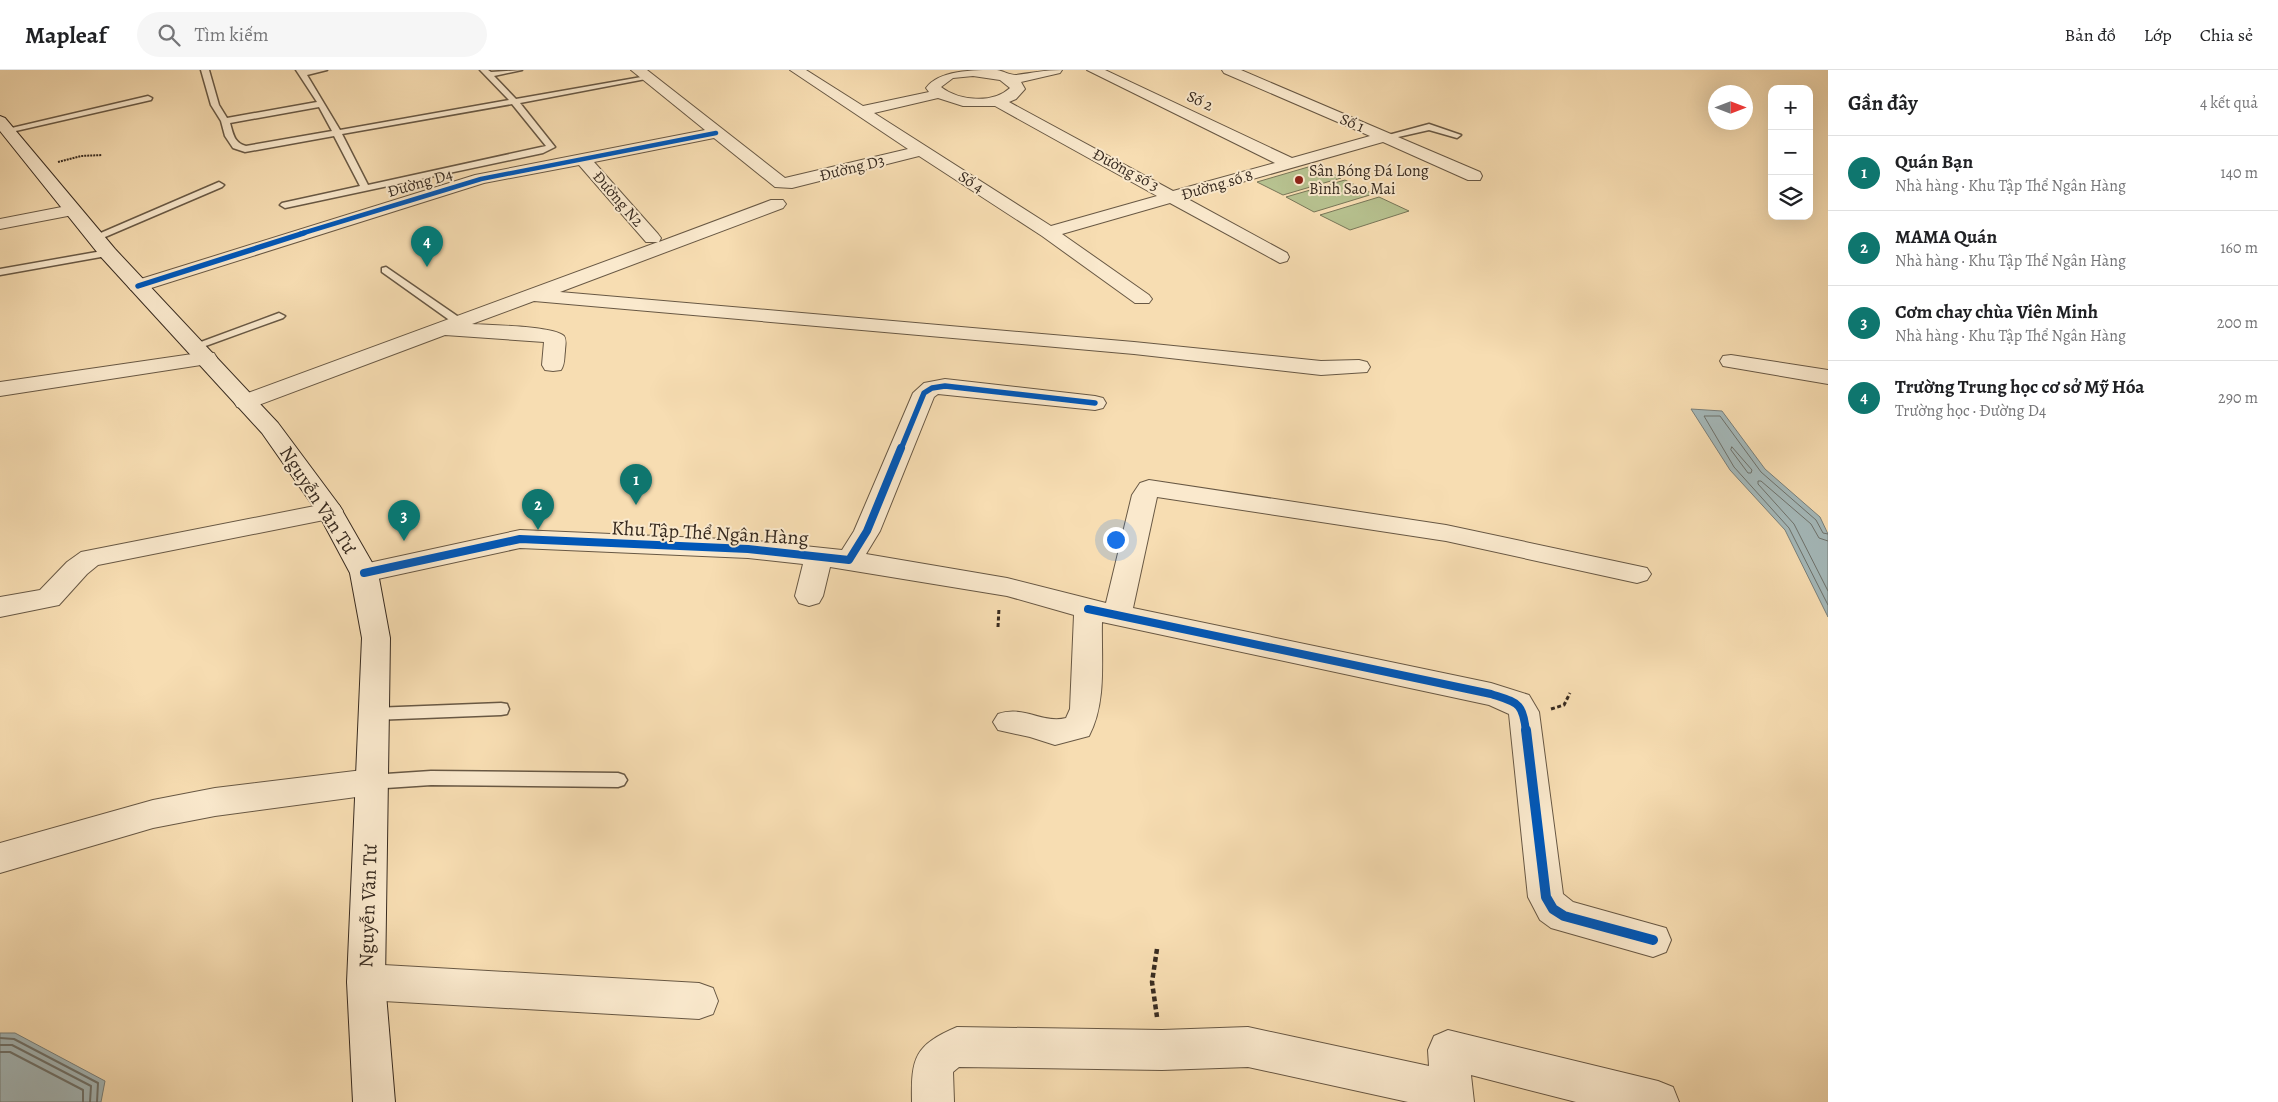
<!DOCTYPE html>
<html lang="vi">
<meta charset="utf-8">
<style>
body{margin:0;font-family:Alegreya,serif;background:#f6f6f6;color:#202124}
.controls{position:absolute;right:15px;top:15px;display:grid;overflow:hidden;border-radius:10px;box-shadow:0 5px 20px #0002}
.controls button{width:45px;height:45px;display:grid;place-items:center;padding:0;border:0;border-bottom:1px solid #e0e0e0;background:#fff;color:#202124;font:25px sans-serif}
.compass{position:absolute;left:1708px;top:15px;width:45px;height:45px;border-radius:50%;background:#fff;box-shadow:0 5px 20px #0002;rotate:90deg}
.you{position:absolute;left:1115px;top:469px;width:18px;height:18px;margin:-12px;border:4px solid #fff;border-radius:50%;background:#1a73e8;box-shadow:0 0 0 8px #1a73e833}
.badge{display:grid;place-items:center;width:32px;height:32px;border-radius:50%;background:#0f766e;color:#fff;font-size:16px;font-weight:700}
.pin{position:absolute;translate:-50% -41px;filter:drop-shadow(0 1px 2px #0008)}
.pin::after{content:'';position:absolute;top:26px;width:18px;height:15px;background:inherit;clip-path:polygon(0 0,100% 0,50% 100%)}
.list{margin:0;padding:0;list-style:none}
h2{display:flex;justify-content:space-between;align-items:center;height:65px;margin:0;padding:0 20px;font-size:21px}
h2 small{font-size:16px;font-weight:400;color:#757577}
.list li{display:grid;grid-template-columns:32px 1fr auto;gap:15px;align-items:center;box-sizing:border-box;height:75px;padding:0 20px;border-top:1px solid #e0e0e0}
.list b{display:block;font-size:19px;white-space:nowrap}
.list p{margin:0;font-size:16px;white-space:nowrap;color:#757577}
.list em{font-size:16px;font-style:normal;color:#757577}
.icon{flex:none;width:28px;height:28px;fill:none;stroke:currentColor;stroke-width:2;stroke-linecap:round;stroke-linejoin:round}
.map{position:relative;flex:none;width:1828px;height:1032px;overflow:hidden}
header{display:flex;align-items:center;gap:30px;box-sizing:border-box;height:70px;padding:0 25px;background:#fff;border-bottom:1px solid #e0e0e0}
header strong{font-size:24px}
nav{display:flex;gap:28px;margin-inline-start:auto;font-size:18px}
.search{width:350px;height:45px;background:#f6f6f6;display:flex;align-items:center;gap:12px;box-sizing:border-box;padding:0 18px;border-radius:28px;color:#757577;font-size:19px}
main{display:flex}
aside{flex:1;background:#fff}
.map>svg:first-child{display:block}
.green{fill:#b7c290;stroke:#787658}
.water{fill:#a4b8b9;stroke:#79807c}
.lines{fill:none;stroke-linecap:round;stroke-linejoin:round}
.shore-far1{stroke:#6e726c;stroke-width:1}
.shore{stroke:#6e726c;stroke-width:2}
.service-casing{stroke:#685844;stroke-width:3}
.minor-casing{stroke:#685844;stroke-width:2}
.secondary-casing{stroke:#382b20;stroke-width:2}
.path-far2{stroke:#382b20;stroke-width:2;stroke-dasharray:2 1;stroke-linecap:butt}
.path-far1{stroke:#382b20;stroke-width:3;stroke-dasharray:4 2.5;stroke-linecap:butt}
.path{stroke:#382b20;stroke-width:4.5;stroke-dasharray:5 3;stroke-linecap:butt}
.service{fill:#fae9cd;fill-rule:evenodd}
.minor{fill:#fae9cd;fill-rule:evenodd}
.secondary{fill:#fae9cd;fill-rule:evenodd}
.cycleway-far3-casing{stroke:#fae9cd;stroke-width:6}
.cycleway-far2-casing{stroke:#fae9cd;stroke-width:8}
.cycleway-far1-casing{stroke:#fae9cd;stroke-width:11}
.cycleway-casing{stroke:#fae9cd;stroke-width:13}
.cycleway-far3{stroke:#0057b8;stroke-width:4.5}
.cycleway-far2{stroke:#0057b8;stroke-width:5.5}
.cycleway-far1{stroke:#0057b8;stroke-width:8}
.cycleway{stroke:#0057b8;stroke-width:10}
.poi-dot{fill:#8f2418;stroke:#fae9cd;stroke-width:2}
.labels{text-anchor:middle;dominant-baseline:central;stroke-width:4;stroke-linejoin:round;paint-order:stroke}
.far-street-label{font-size:16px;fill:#382b20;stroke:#fae9cd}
.far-poi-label{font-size:16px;fill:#382b20;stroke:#fae9cd;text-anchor:start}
.street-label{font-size:20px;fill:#382b20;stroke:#fae9cd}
</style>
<header>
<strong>Mapleaf</strong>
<div class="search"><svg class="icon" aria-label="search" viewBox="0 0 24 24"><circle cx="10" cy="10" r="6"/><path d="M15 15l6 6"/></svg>Tìm kiếm</div>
<nav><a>Bản đồ</a><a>Lớp</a><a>Chia sẻ</a></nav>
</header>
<main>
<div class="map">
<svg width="1828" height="1032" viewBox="0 0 1828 1032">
<rect width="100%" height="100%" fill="#f7ddb2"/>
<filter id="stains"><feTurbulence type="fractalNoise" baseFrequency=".004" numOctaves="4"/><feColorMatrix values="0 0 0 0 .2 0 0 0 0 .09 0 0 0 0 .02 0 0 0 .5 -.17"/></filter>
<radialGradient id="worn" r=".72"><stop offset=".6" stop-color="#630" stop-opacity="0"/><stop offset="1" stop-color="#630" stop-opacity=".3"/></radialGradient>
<path class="green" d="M1315,95l26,13 -58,17 -26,-13z
M1345,110l28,14 -59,18 -28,-15z
M1379,127l30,14 -59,19 -30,-15z"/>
<path class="water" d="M1691,339l31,2 43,58 55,48 8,17v83l-43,-87 -55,-60z
M0,963h15l90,48 -4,21h-101z"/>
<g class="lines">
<path class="shore-far1" d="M1732,377l20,23 -1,3h-3l-17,-23z
M1828,464l-5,-1 -7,-13 -55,-48 -41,-56h-16l30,51 55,61 39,77
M1828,471l-9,-3 -8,-14 -50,-43h-3v3l36,40 34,67"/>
<path class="shore" d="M0,968l14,1 84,44 -1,19
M0,975h12l79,41 -1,16
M0,982h10l73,38v12"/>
<g class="service-casing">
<path id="service" d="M201,0h8l10,35 8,13 90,-16 -21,-32h31l-20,5 33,55 169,-30 -29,-30h8l3,2 31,-2 -28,6 22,23 131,-23 4,2 -131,25 35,44 -12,6 -258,55 -5,-3 2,-2 78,-17 -26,-50 -89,16 -12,-4 -8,-12 -4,-15 -10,-16zM512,34l34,42 -178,39 -26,-51zM319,37l13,24 -86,15c-12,-3 -13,-13 -16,-23z
M148,26l4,2 -1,2 -144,33 -4,-3z
M1429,54l32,11 -4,3 -28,-8 -44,10 -4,-3z
M219,112l5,3 -2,2 -124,53 -9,-2z
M108,180l5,3 -1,2 -112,20v-6z
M386,197l77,53v4h-8l-73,-52v-4z
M279,243l6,3 -2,2 -83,30 -4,1 -6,-3z
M501,633l6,1 2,5 -2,5 -6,1 -128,5 -6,-1 -2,-5 2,-5 6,-1z
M431,701l187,2 6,2 3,5 -3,5 -6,2 -187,-2 -60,4 -6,-2 -3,-5 3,-5 6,-2z"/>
</g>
<g class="minor-casing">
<path id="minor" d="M631,0h16l138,108 123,-29 -118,-79h16l57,36 66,-14 -3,-4c13,-18 47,-18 71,-18 6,1 13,5 19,5 16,-2 28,-5 46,-5l-2,3 -39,9 4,7 -9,10 -7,3 164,89 102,-28 -188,-93h18l187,88 78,-22 -146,-63 -2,-3h19l239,102 2,4 -2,4h-12l-85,-38 -197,56 101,55 2,4 -2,4 -7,2 -110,-60 -108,31 87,61 3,4 -3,4h-14l-93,-67 -123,-80 -127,32 -17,-1 -61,-49 -120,24 64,72 3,4 -2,4 112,-42h12l3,4 -3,4 -223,84 574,50 187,19 38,-1 8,2 3,5 -3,5 -46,3 -187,-21 -600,-53 -62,23c16,1 83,2 92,12 3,4 1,10 1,15 -1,7 0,13 -4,19l-8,1 -8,-1 -3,-5 2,-23 -99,-7 -192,72 -8,2 -8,-2 -3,-5 3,-5 421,-155h-12l-67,-77 -95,18 -339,107h-14l-3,-4 3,-4 344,-107 230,-45zM973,6l27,4 10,8c-17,16 -51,13 -69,-1l12,-9zM938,28l25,8h32l162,90 -106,30 -177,-113z
M72,135l6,1 3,4 -3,4 -78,15v-10z
M206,282l8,1 3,5 -3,5 -214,33v-14z
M1731,285l97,15v14l-105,-18 -3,-5 3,-5z
M945,309l150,17 8,2 3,5 -3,5 -8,2 -157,-16 -4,3 -54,134 -14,23 141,24 99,25 26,-108 8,-12 9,-3 297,45 201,43 4,6 -4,6 -10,3 -191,-42 -289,-44 -24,111 358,75 38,12 10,17 24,182 10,8 93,26 5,12 -5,12 -13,5 -102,-29 -11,-8 -12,-23 -19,-183 -20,-9 -387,-83c-1,37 5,80 -13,114l-34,9 -25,-8 -32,-7 -5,-8 5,-8c26,-9 45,10 68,4l4,-9 4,-94 -67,-19 -177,-29 -7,29 -4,7 -10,3 -10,-3 -4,-7 8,-32 -55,-6 -228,-10 -156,34 -10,-3 -4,-6 4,-6 10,-3 156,-34 228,10 94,10 12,-19 59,-138 11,-10z
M330,433l9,2 4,6 -4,6 -241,48 -11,9 -28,31 -59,12v-20l40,-7 27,-28 14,-10z
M371,699l12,4 4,9 -4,9 -12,4 -156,21 -62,12 -153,45v-30l153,-43 62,-12z
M366,894l333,19 14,5 5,13 -5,13 -14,5 -333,-19 -13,-5 -6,-13 6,-13z
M957,957l205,3 86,-3 181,39 -1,-16 6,-14 14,-6 210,51 15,6 6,15h-103l-105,-27 3,27h-66l-160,-35 -86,3 -203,-3 -6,5 1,30h-42c-1,-45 3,-57 45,-75z"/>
</g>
<g class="secondary-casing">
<path id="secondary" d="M0,46l5,2 110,131 163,174 61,82 39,68 12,65 -5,344 10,120h-42l-6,-120 15,-344 -12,-65 -32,-60 -56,-80 -161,-176 -101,-126z"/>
</g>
<path class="path-far2" d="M58,92l23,-6 21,-1"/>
<path class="path-far1" d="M998,557l1,-19
M1551,639l13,-4 6,-12"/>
<path class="path" d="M1157,879l-5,33 5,35"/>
<use href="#service" class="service"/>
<use href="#minor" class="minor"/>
<use href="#secondary" class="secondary"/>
<g class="cycleway-far3-casing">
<path id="cycleway-far3" d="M300,164l181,-55 235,-46"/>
</g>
<g class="cycleway-far2-casing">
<path id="cycleway-far2" d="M138,216l166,-53
M901,379l23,-56 8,-5 13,-2 150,17"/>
</g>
<g class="cycleway-far1-casing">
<path id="cycleway-far1" d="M364,503l156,-34 228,10 101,11 18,-29 34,-83
M1088,539l403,85c27,9 32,8 35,38"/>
</g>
<g class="cycleway-casing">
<path id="cycleway" d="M1526,660l20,167 7,12 11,7 89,24"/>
</g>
<use href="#cycleway-far3" class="cycleway-far3"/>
<use href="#cycleway-far2" class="cycleway-far2"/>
<use href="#cycleway-far1" class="cycleway-far1"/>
<use href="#cycleway" class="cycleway"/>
</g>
<circle class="poi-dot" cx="1299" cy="110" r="5"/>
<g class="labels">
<g class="far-street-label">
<text transform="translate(1200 31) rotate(25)">Số 2</text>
<text transform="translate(1352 53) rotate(23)">Số 1</text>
<text transform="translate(852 98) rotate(-14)">Đường D3</text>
<text transform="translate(1126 100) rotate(28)">Đường số 3</text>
<text transform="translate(971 112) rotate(33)">Số 4</text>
<text transform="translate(420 113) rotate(-16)">Đường D4</text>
<text transform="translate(1217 115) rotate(-16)">Đường số 8</text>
<text transform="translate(618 129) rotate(49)">Đường N2</text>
</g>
<g class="far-poi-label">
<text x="1309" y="101">Sân Bóng Đá Long<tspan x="1309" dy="18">Bình Sao Mai</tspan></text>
</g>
<g class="street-label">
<text transform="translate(318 430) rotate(57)">Nguyễn Văn Tư</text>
<text transform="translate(710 463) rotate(3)">Khu Tập Thể Ngân Hàng</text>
<text transform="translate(368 836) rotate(-88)">Nguyễn Văn Tư</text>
</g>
</g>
<rect width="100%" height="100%" filter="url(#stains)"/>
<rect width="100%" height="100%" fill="url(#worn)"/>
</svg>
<div class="controls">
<button>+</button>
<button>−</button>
<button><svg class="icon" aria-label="layers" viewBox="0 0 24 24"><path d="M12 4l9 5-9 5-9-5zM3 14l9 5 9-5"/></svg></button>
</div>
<svg class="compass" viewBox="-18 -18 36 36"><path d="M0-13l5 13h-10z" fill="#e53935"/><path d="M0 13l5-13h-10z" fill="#757577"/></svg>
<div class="you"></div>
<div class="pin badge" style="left:636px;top:435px">1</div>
<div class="pin badge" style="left:538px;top:460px">2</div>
<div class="pin badge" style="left:404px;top:471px">3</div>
<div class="pin badge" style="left:427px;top:197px">4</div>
</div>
<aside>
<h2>Gần đây<small>4 kết quả</small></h2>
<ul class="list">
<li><span class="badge">1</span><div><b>Quán Bạn</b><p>Nhà hàng · Khu Tập Thể Ngân Hàng</p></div><em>140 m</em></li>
<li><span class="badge">2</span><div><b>MAMA Quán</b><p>Nhà hàng · Khu Tập Thể Ngân Hàng</p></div><em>160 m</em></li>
<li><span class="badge">3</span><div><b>Cơm chay chùa Viên Minh</b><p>Nhà hàng · Khu Tập Thể Ngân Hàng</p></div><em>200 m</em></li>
<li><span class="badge">4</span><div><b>Trường Trung học cơ sở Mỹ Hóa</b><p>Trường học · Đường D4</p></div><em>290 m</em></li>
</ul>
</aside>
</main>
